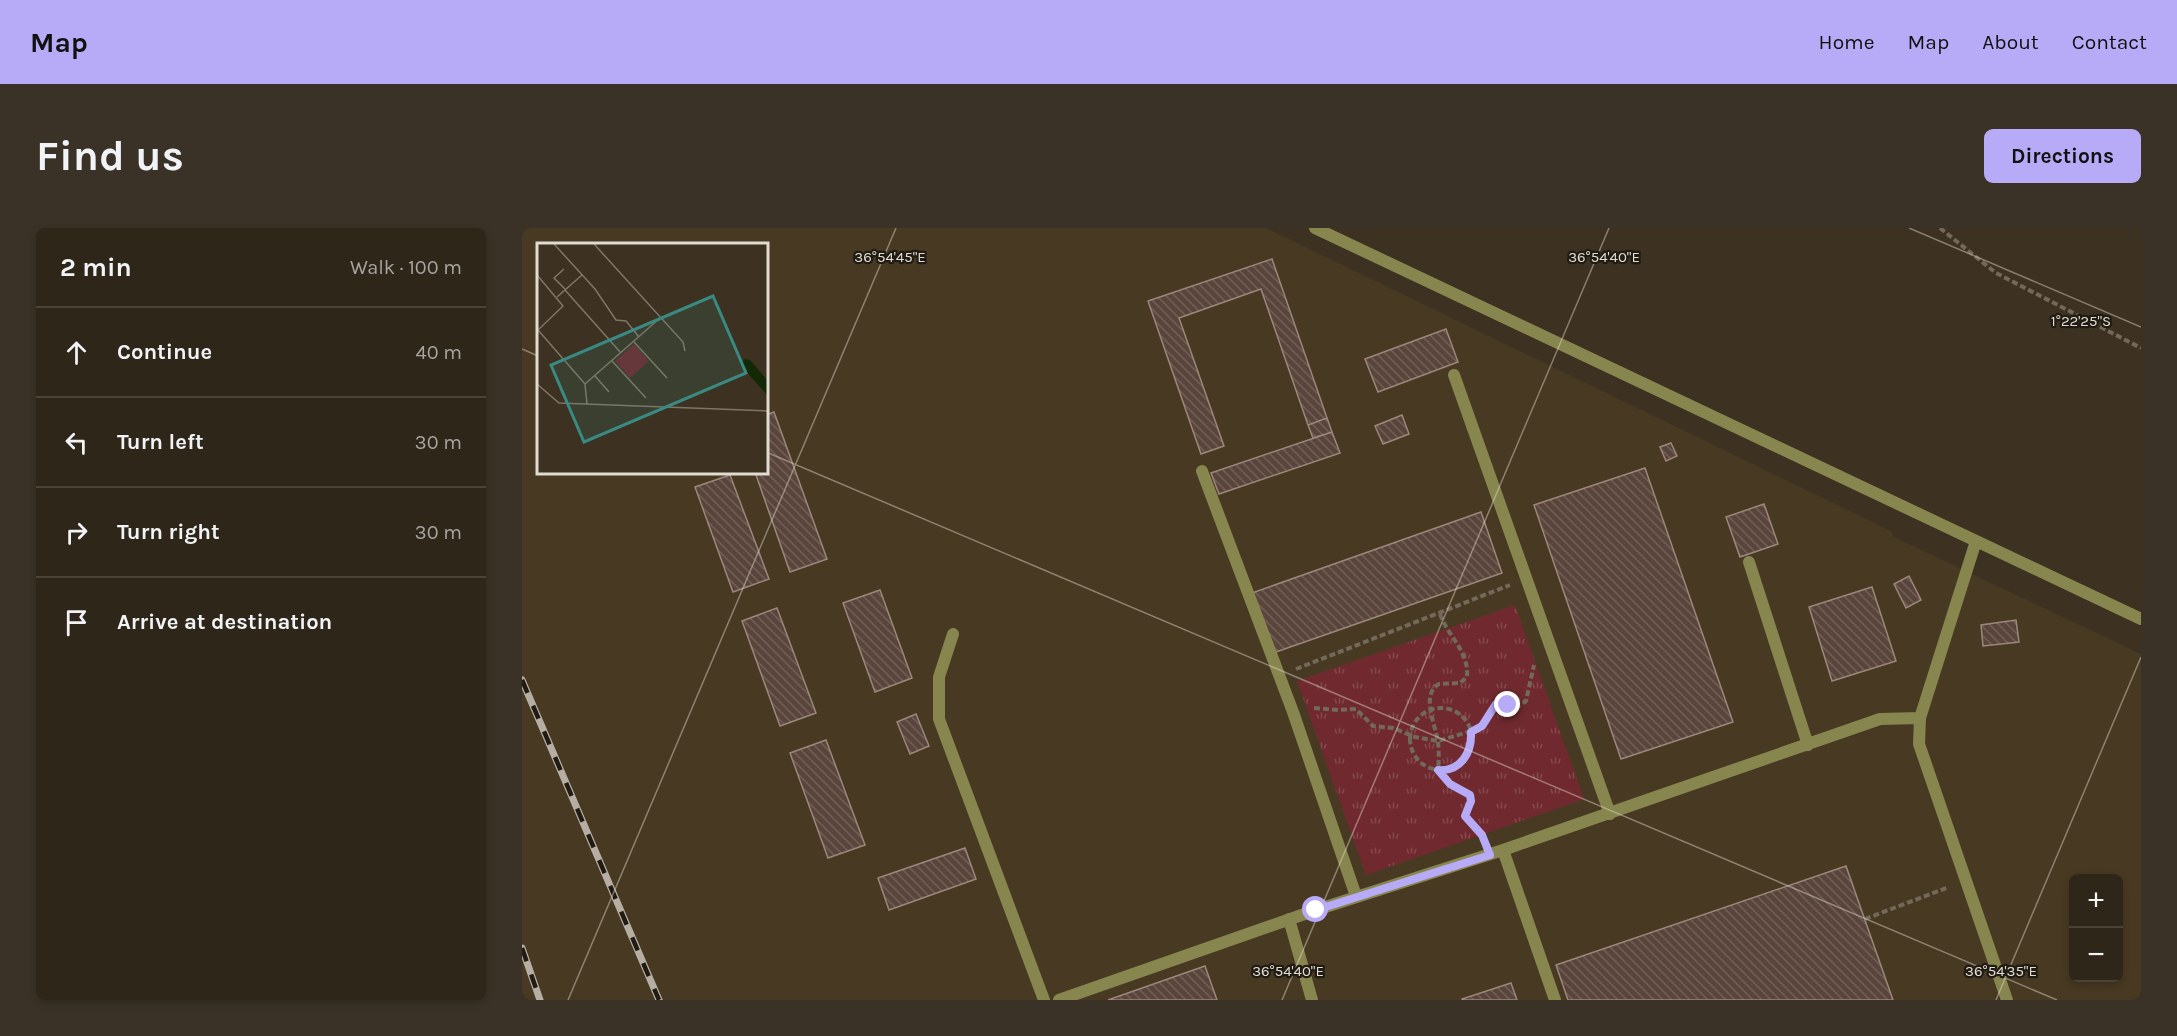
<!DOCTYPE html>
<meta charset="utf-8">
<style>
body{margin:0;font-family:Karla,sans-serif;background:#3a3226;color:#f1f3f6}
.controls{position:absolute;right:18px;bottom:18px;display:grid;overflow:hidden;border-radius:9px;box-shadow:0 3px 9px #0003}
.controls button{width:54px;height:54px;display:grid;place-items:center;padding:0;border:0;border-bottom:2px solid #494338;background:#2e2619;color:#f1f3f6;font:30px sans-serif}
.stop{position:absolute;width:18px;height:18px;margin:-14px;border:4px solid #b7abf7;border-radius:50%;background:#fff}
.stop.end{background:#b7abf7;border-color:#fff;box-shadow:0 2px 6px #0008}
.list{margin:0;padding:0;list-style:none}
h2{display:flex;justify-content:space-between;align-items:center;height:78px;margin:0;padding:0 24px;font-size:26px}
h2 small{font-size:20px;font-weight:400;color:#a7a5a2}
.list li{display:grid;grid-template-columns:39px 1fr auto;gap:18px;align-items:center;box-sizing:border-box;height:90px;padding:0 24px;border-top:2px solid #494338}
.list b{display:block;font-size:22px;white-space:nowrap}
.list em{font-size:20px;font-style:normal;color:#a7a5a2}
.icon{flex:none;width:33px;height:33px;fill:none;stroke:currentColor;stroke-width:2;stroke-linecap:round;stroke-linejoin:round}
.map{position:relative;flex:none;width:1619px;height:772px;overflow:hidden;border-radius:9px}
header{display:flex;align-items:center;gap:36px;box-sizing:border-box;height:84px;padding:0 30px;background:#b7abf7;color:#111}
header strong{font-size:28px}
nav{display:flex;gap:33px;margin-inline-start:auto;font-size:21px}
.intro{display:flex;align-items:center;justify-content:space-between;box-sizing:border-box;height:144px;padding:0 36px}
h1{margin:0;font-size:42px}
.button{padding:15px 27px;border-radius:9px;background:#b7abf7;color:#111;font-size:21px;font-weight:700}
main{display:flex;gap:36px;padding:0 36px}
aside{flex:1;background:#2e2619;border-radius:9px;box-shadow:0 3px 9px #0003}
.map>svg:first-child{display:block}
.built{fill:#483922;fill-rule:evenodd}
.park{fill:url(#park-tufts)}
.building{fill:url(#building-back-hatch);stroke:#9d877c;stroke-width:1.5}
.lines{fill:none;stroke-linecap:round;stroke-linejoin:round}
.path{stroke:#73695a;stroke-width:4;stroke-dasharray:6 3;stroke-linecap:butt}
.service{stroke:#88864f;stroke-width:12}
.rail-casing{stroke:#b6aea2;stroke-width:7}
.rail{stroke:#201b13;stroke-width:4.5;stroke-dasharray:14;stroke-linecap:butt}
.route{stroke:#b7abf7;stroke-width:8}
.ticks{fill:none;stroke:#e2dbd1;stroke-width:1.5;stroke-opacity:0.45}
.inset-road{fill:none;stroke:#7f7667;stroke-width:1.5}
.view{fill:#398a82;fill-opacity:0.15;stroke:#398a82;stroke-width:3}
.inset-edge{fill:none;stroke:#e2dbd1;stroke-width:3}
.ticks-label{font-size:15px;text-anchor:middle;fill:#e2dbd1;stroke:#201b13;stroke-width:4.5;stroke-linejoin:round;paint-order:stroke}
</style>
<header>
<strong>Map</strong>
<nav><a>Home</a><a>Map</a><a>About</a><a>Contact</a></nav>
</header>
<div class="intro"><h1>Find us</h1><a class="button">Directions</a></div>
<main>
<aside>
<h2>2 min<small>Walk · 100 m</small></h2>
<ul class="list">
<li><svg class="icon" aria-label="ahead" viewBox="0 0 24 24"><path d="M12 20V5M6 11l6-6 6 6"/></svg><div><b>Continue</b></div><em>40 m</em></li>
<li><svg class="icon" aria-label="left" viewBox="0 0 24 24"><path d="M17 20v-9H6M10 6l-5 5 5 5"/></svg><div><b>Turn left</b></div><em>30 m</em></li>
<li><svg class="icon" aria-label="right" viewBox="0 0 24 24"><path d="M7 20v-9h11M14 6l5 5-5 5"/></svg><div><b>Turn right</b></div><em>30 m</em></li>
<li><svg class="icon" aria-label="arrive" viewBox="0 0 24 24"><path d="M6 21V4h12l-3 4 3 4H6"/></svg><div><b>Arrive at destination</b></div></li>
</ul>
</aside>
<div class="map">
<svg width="1619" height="772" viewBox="0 0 1619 772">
<defs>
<pattern id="park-tufts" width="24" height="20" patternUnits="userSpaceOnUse" patternTransform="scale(1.5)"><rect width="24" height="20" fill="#702a2f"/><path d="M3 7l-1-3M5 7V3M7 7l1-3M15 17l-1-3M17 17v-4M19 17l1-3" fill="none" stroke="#84484c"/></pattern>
<pattern id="building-back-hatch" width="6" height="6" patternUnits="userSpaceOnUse" patternTransform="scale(1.5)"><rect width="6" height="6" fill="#59453b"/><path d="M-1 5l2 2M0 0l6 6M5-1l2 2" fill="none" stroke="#715f56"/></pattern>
</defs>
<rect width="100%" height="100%" fill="#3d3221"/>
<path class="built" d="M0,0h744l625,303 3,6 247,117v346h-1619zM16,16h228v228h-228zM1552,650h44v100h-44z"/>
<path class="park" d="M993,377l69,194 -218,76 -69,-194z"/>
<path class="building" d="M750,31l55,159 -19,7 -47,-136 -82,29 45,128 -23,8 -53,-153z
M924,101l12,33 -80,30 -13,-33z
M252,184l53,147 -37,13 -35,-100h11v-57z
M880,187l7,19 -26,10 -8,-18z
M805,190l5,14 -19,6 -5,-13z
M810,204l8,21 -121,41 -8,-21z
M1149,215l6,13 -11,5 -6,-14z
M1123,240l88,254 -112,37 -87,-254z
M208,247l39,104 -36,13 -38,-105z
M1242,276l14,40 -38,13 -14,-40z
M959,284l21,61 -229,80 -21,-60z
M1387,348l12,24 -15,8 -12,-24z
M1350,359l24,74 -64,20 -23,-74z
M358,362l32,88 -37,14 -32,-89z
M255,380l39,105 -36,13 -38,-105z
M1494,392l3,22 -36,4 -2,-21z
M394,486l13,32 -19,8 -13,-32z
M304,512l39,105 -37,13 -38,-105z
M443,620l11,31 -87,31 -11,-32z
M1324,638l47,134h-325l-12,-35z
M683,738l12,34h-109z
M989,755l6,17h-55v-1z"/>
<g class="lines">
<path class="path" d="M1418,0l56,45 145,75
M918,386c8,23 29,36 27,63l-7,6 -21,1c-19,10 -3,42 -1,58 1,9 1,19 0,28l12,14 20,11 1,6 -6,15 17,19
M774,441l214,-84
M888 511a31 31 0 1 1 62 0a31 31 0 1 1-62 0Z
M792,480l24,2 18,-1 17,17 20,2 22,9 23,4 40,-12 10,-10 8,-15 23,2 7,-5 8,-36
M1343,691l84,-32"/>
<path class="service" d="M793,0l826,391
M932,147l156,439
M680,243l91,241 63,184
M1227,334l59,183
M431,406l-14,43v42l105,281
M1398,490l-1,26 88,256
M981,622l52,150
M767,691l23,81
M537,772l257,-90 187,-60 377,-131 40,-1 56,-177"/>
<g class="rail-casing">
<path id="rail" d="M0,452l137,320
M0,720l18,52"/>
</g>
<use href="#rail" class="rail"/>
</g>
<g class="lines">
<path class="route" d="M794,682l174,-55 -8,-20 -17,-19 6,-15 -1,-6 -20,-11 -12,-14c23,2 34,-18 33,-38l11,-6 14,-22 12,1"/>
</g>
<path class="ticks" d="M1387,0l232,99M0,121l16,7M244,224l1291,548M46,772l328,-772M760,772l327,-772M1474,772l145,-343"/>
<g transform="translate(15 15)">
<rect width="231" height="231" fill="#3d3221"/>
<path d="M97,101l15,17 -19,17 -15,-17z" fill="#702a2f"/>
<path d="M207,116l6,1 18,21v15l-26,-29z" fill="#132905"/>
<path class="inset-road" d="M17,1l41,45 21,31 10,1 13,16M57,1l89,98 2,9M27,26l-10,9 11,11M0,32l26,31 -25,24M28,47l56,63M20,54l25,-22M1,87l47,54M97,99l33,36M75,118l34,37M58,133l14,16M0,141l22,19 209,8M50,161l-2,-20 75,-66"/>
<path class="view" d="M176,53l33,77 -162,69 -33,-77z"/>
<rect width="231" height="231" class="inset-edge"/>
</g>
<g class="ticks-label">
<text x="368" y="34">36°54'45"E</text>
<text x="1082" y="34">36°54'40"E</text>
<text x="1559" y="98">1°22'25"S</text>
<text x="766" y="748">36°54'40"E</text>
<text x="1479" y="748">36°54'35"E</text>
</g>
</svg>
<div class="controls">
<button>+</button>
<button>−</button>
</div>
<div class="stop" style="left:794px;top:682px"></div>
<div class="stop end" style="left:986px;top:477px"></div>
</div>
</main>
